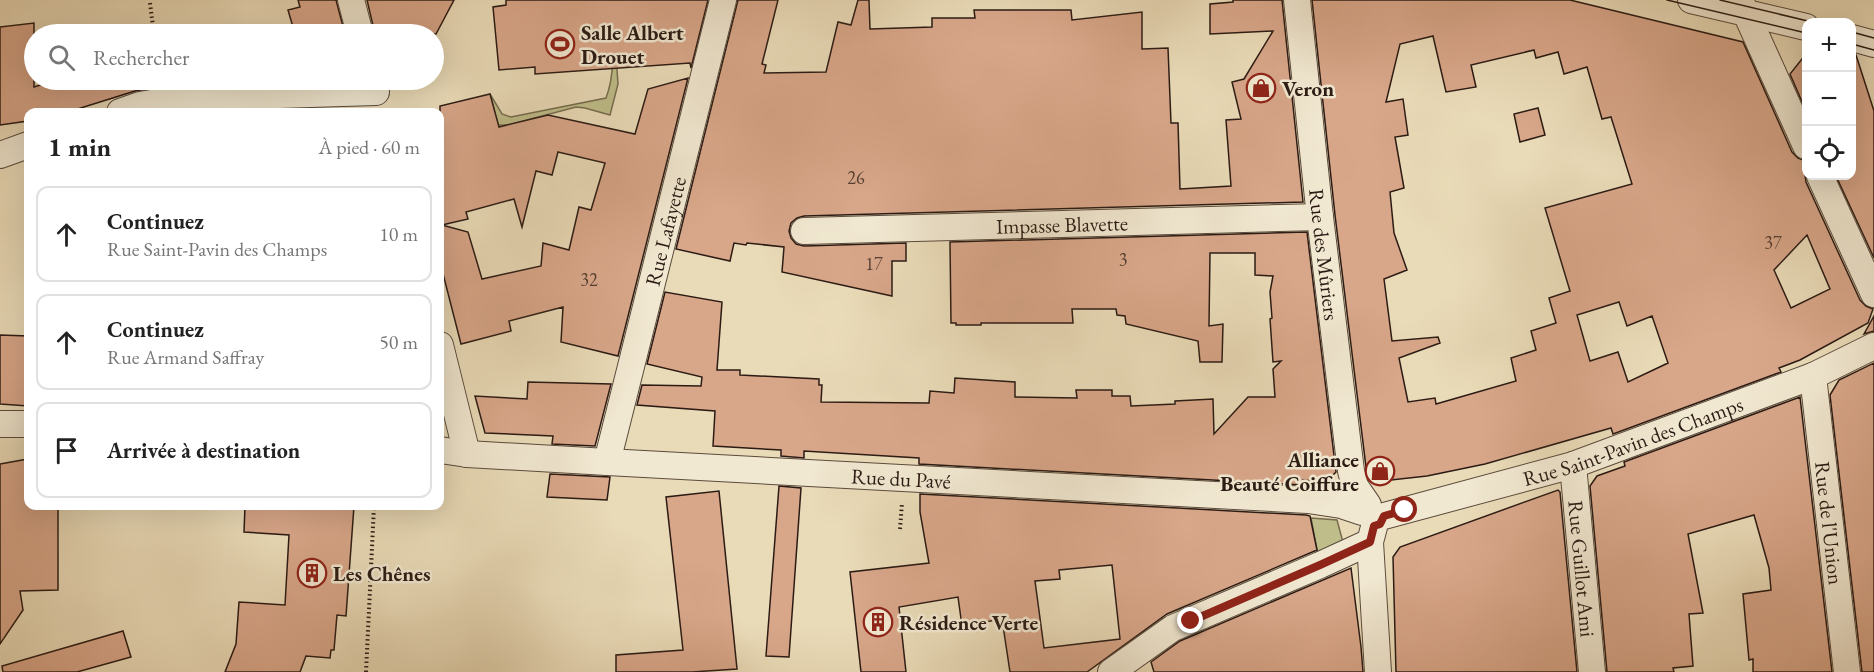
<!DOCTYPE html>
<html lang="fr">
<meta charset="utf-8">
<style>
body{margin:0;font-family:"EB Garamond",serif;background:#f2f2f2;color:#222}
.controls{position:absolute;right:18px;top:18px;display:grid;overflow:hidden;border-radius:12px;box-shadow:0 6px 24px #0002}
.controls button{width:54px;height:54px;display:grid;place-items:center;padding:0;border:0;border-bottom:2px solid #e0e0e0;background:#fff;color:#222;font:30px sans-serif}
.stop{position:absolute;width:18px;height:18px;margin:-14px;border:4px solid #8f2418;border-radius:50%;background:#fff}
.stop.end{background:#8f2418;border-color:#fff;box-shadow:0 2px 6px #0008}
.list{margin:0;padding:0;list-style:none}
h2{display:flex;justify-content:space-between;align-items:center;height:78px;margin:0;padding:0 24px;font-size:26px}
h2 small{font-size:20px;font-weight:400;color:#767676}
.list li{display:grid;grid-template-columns:39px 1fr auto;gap:18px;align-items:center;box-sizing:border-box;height:96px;margin:0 12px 12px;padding:0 12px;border:2px solid #e0e0e0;border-radius:12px}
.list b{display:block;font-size:22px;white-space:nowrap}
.list p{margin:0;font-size:20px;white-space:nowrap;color:#767676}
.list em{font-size:20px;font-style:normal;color:#767676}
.icon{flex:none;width:33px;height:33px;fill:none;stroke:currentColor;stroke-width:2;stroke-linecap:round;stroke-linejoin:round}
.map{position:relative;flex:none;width:1874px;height:672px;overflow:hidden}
.search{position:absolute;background:#fff;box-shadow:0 6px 24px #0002;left:24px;top:24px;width:420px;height:66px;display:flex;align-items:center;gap:15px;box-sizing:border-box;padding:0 21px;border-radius:33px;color:#767676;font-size:22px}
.panel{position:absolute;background:#fff;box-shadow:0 6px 24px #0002;left:24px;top:108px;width:420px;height:402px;border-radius:12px}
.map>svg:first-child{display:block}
.green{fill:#bfbe8a;stroke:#756c4f;stroke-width:1.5}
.building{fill:#d8a689;stroke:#2b1b14;stroke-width:1.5;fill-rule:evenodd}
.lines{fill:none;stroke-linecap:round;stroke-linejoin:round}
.street-casing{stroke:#5b4b3d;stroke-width:28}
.path{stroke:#2b1b14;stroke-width:4;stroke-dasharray:1.5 3;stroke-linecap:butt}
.street{stroke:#f1e8d1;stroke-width:26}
.tram{stroke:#2b1b14;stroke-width:1.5}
.route{stroke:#8f2418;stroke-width:8}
.labels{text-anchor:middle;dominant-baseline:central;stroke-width:5;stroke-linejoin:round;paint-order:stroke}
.number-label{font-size:18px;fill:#563e31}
.poi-label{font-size:21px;font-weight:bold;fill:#2b1b14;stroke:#f1e8d1;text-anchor:start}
.street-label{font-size:21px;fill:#2b1b14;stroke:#f1e8d1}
</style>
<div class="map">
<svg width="1874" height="672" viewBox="0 0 1874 672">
<rect width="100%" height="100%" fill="#eadbb8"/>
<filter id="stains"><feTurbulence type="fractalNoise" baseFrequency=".00333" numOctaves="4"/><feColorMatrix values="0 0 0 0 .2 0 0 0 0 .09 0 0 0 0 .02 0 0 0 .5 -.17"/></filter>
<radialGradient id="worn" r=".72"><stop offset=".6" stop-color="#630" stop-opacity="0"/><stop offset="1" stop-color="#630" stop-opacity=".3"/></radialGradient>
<path class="green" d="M612,0l6,84 -8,31 -25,-7 -9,-1 -68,18h-10l-8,-31 12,20 9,3 95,-19c11,-28 6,-68 6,-98z
M1311,518l26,2 7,26 -26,9z"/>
<path class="building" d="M298,0h38l9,34h-50l-7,-24 12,-3z
M367,0h87l-18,34h-61z
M506,0h202l-17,68 -1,-5 -155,11v-7l-36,3 -6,-63 13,-2z
M738,0h40l-16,64 4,1 -2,8 62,-1 12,-50 13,3 7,-25h11l1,29 62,-2v-9h43l-1,-8h97l1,10 70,-8v37l26,-1 3,75h7l2,66 51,-3 -5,-66 15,-1 -9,-37 12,-3 29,-48 -63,3v-30l23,-2v-2h49l21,202 -499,14 -7,2 -6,5 -2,8 2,7 5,6 8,2 102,-3v18h-14v35l-110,-24 2,-25 -37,-4 -1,2 -12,-2 -4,18 -54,-12z
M1312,0h258l173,42 49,110 6,6 8,3 -1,14 1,7 54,118 6,6 7,3 -5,14 -68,37 -21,8 2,4 -168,62 -2,-6 -126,36 -58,12 -45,5 -16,-14 -31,-252zM1433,36l13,56 30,-5 -5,-22 63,-15 2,8 22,-6 6,22 23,-7 15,52 9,-2 21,67 -87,24 25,83 -21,7 7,25 -25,8 5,19 -25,8 5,23 -80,23 -1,-6 -27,4 -9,-44 41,-15 -2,-6 -46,4 -8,-62 23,-9 -13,-37 -4,-41 14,-4 -9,-51 13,-2 -5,-36 -17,3 14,-58zM1807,235l23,54 -39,19 -17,-38zM1619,302l8,24 25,-10 16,47 -40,19 -10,-30 -28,9 -13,-46z
M34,23v64l22,-7h225l-104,3 -42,8 -67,21h-40v9l-28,4v-98z
M1806,54v57l-16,-37z
M1856,55l18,56v147l-38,-82h15v-120z
M688,78l-70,278 -57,-14 2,-35 -54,14 2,10 -50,13 -21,-82v-156l50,-12 9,33 49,-12 87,19 13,-45zM558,152l47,11 -14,47 -12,-3 -10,43 -26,-7 -2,23 -59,13 -14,-47 -26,-7 26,-6 -2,-7 48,-13 8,28 14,-56 16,4z
M1538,108l7,27 -25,7 -6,-28z
M281,110v2h-84z
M1307,232l29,240 -10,10 -23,-2 1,5 -385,-21v-6l-115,-7v7l-23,-2v-6l-68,-4 2,-35 -78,-6 5,-20 59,1 1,-9 -55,-13 18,-72 57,10 -5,68h23v5l79,4v6h3l-1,17 108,1 1,-12 24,2 1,-15 60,4v15l62,1 -1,-8h36v6h18l1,10 44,-2v-3l38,-2 1,35 34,-37h27l-2,-28 8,-8 -8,1 -3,-43 2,-1 -2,-26 3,-16 -18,-1v-22h-45l-1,73 14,-2 -1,38h-22l-2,-21 -72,-17 -1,-8 -8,-1 -1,-6h-44l1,14h-92v2h-25v-2h-5l-1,-81z
M1874,316v15l-10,3z
M0,335l28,1v70l-28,-2z
M1874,363v309h-12l-32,-277 9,-15z
M528,382l83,2 -16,62 -43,-2 1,-8 -68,-3 -10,-37 52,3z
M1800,397l32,275h-79v-13l-4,1 -6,-66 28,-4 -2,-22 -15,-53 -66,19 15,79 -14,1 4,52 -20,2 1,4h-67l-17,-186 7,-10 28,-10 -1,-4z
M28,459v47h30v84l-38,1 3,19 -23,34v-180z
M550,474l60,3 -3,23 -60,-3z
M779,486l22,2 -12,169 -23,-1z
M1558,490l2,2 17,180h-181l-3,-115 7,-10z
M719,491l18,178 -45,3h-76v-17l67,-5 -17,-153z
M920,494l386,21 4,1 7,34 -150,64 -80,58h-77l-8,-53 -40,7 -4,-29 -59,10 7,65h-45l-11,-100 79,-9 -9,-51zM1112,565l8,74 -76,9 -9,-67 25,-2 -1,-9z
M245,506h109l-8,110 -9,-1 -3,35h-3l-1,8 -24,-2 -6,16h-75l11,-28 3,-42 46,3 4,-70 -45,-3z
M1351,568l10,79 2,25h-209l-3,-10 29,-21z
M123,631l8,26 -54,15h-74l-1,-6z"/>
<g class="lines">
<g class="street-casing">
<g id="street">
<path d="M351,0l9,34"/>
<path id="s1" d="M1297,0l23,217 31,254 4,15 13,19"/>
<path d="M1691,0l115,27"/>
<path d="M1740,0l66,146"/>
<path d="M1852,38l22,6"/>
<path d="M120,112l20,-7 40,-7 196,-6"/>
<path d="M0,155l28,-10"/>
<path d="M1820,176l54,118"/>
<path id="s2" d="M804,231l516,-14"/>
<path d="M440,345l27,109"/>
<path id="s3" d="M1813,376l34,296"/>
<path d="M0,424h28"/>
<path id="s4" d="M440,450l27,4 140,8 701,38 33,5 21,7"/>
<path id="s5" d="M607,462l116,-462"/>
<path id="s6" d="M1573,465l19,207"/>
<path id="s7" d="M1384,516l189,-51 240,-89 61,-30"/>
<path d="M1374,527l-4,15 8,130"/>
<path d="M1111,672l62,-44 147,-63 50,-23"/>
</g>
</g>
<path class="path" d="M150,3l4,31
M900,529l2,-26
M366,672l8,-166"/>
<use href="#street" class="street"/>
<path class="tram" d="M1667,0l139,33
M1720,0l92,22
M1852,32l22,6
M1852,44l22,6"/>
</g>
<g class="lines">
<path class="route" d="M1191,621l129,-56 50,-23 4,-16 6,-2 4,-8 21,-6"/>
</g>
<defs>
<g id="stadium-ring" transform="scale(1.5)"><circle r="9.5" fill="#f1e8d1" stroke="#8f2418" stroke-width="1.5"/><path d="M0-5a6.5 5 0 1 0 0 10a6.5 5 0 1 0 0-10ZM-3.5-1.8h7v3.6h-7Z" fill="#8f2418"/></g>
<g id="shop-ring" transform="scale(1.5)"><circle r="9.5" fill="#f1e8d1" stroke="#8f2418" stroke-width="1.5"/><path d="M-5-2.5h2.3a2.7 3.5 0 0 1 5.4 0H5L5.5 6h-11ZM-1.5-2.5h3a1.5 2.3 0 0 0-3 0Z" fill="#8f2418"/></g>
<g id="building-ring" transform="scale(1.5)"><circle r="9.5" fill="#f1e8d1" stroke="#8f2418" stroke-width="1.5"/><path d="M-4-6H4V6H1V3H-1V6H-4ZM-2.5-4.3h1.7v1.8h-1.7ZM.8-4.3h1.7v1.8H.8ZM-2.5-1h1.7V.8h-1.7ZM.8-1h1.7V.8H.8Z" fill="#8f2418"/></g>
</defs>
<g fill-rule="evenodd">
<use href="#stadium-ring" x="560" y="44"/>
<use href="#shop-ring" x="1261" y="88"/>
<use href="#shop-ring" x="1380" y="471"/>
<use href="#building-ring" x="312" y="573"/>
<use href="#building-ring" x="878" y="622"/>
</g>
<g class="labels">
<g class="number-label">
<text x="856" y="177">26</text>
<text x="1773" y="242">37</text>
<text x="1123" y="259">3</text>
<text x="874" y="263">17</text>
<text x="589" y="279">32</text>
</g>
<g class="poi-label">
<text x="581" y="32">Salle Albert<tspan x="581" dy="24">Drouet</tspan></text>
<text x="1282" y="88">Veron</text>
<text x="1359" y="459" text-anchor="end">Alliance<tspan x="1359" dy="24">Beauté Coiffure</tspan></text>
<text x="333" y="573">Les Chênes</text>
<text x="899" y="622">Résidence Verte</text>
</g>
<g class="street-label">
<text stroke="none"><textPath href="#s2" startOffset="258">Impasse Blavette</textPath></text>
<text stroke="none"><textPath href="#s5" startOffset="238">Rue Lafayette</textPath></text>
<text stroke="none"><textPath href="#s1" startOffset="256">Rue des Mûriers</textPath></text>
<text stroke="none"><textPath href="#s7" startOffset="260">Rue Saint-Pavin des Champs</textPath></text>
<text stroke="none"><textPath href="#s4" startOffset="462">Rue du Pavé</textPath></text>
<text stroke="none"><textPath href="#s3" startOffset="148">Rue de l'Union</textPath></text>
<text stroke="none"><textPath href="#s6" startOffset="104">Rue Guillot Ami</textPath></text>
</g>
</g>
<rect width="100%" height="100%" filter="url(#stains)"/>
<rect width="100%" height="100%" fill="url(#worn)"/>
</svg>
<div class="controls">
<button>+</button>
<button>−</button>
<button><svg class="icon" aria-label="locate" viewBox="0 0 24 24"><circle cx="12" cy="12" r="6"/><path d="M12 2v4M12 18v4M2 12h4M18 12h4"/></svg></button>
</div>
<div class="stop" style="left:1405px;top:510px"></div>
<div class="stop end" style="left:1191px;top:621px"></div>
<div class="search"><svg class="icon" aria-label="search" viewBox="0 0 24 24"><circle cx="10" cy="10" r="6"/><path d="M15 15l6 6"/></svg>Rechercher</div>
<section class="panel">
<h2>1 min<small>À pied · 60 m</small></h2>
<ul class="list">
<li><svg class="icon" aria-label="ahead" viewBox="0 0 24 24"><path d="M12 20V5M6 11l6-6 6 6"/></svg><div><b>Continuez</b><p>Rue Saint-Pavin des Champs</p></div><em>10 m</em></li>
<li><svg class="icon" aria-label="ahead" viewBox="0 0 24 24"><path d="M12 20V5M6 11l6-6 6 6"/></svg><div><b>Continuez</b><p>Rue Armand Saffray</p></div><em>50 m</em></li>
<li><svg class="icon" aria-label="arrive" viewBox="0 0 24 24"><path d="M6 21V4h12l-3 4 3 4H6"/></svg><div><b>Arrivée à destination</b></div></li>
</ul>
</section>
</div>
